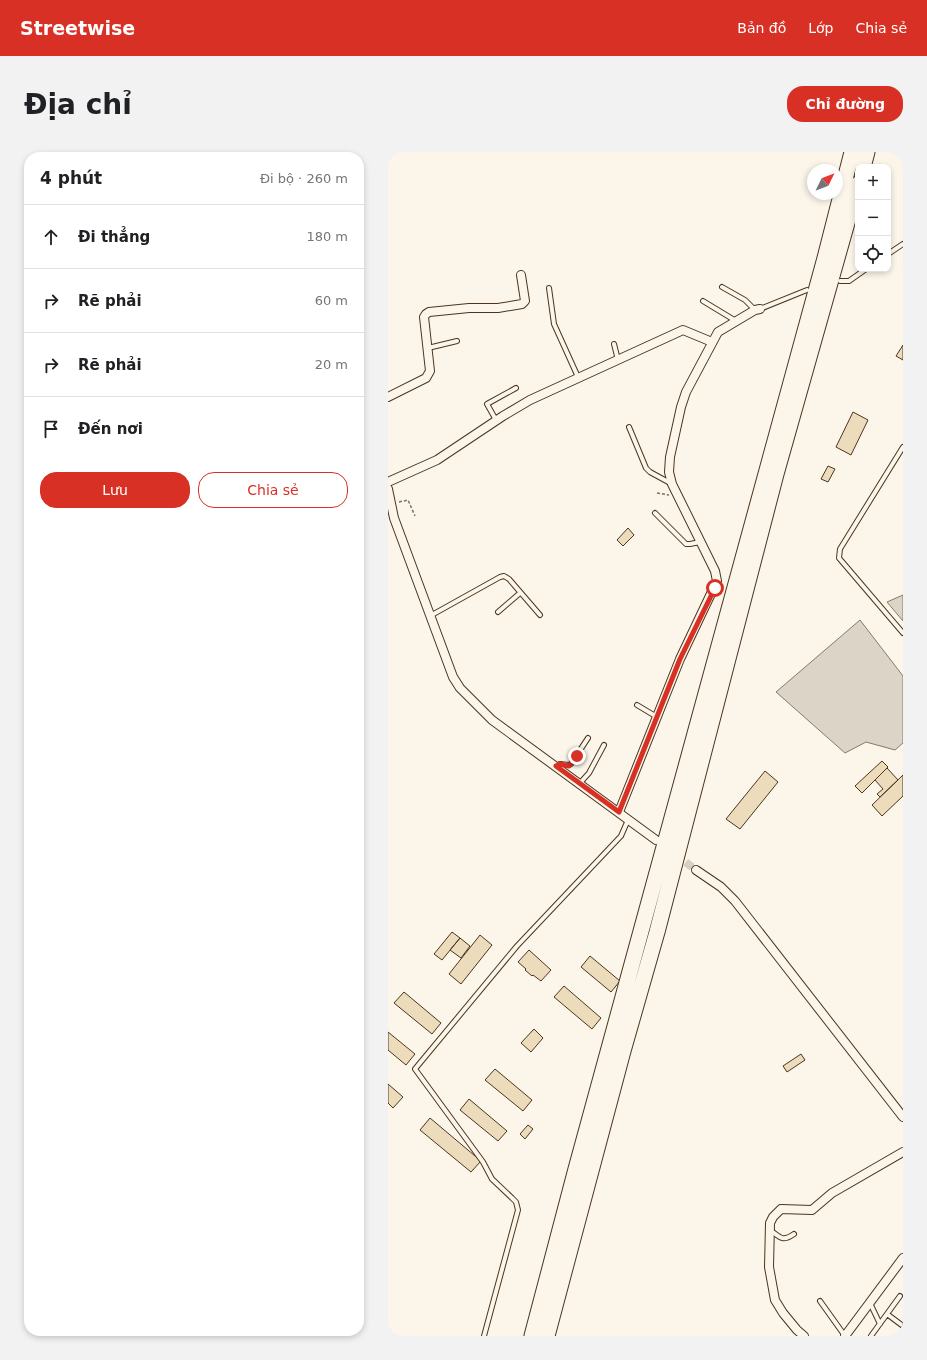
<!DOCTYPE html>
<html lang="vi">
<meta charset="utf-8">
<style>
body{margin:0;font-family:"DejaVu Sans",sans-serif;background:#f2f2f2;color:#202124}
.controls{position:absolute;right:12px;top:12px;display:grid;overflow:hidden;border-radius:8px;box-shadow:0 2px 6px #0003}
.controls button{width:36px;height:36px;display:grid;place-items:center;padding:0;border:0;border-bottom:1px solid #e0e0e0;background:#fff;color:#202124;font:20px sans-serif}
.compass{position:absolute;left:419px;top:12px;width:36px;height:36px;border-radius:50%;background:#fff;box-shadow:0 2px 6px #0003;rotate:47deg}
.stop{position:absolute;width:12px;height:12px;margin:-9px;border:3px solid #d93025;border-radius:50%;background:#fff}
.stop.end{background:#d93025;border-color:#fff;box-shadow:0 1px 4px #0008}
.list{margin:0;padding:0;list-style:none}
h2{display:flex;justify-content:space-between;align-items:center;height:52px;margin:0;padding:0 16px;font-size:17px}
h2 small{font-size:13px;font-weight:400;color:#757577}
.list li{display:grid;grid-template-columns:26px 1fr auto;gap:12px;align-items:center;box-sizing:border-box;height:64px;padding:0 16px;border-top:1px solid #e0e0e0}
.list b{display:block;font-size:15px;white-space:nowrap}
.list em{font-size:13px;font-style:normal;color:#757577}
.actions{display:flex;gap:8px;padding:12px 16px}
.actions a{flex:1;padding:9px 0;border:1px solid #d93025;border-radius:16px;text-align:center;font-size:14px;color:#d93025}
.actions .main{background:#d93025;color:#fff}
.icon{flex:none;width:22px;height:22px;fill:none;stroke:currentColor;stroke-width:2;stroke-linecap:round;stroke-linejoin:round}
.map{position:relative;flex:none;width:515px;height:1184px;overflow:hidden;border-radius:16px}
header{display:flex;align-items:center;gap:24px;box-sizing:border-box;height:56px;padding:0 20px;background:#d93025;color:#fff}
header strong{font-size:19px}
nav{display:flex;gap:22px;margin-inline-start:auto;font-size:14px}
.intro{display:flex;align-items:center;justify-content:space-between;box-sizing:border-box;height:96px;padding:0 24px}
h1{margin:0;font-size:28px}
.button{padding:10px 18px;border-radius:16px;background:#d93025;color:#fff;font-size:14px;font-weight:700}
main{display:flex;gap:24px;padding:0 24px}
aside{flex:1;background:#fff;border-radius:16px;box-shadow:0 2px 6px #0003}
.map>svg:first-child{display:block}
.water{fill:#dcd4c6;stroke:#887966}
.building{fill:#ecdcbc;stroke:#4a3520}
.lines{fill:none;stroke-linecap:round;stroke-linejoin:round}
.street-tunnel{stroke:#d8cfc1;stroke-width:8;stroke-dasharray:8 4;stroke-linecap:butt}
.lane-casing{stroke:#4a3520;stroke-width:6}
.street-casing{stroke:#4a3520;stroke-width:10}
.highway-casing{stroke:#4a3520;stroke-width:17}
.path{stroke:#7f6f5c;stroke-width:1.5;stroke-dasharray:3 2;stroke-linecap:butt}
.lane{stroke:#fbf6e9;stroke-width:4}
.street{stroke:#fbf6e9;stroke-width:8}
.highway{stroke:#fbf6e9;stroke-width:15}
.route{stroke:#d93025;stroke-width:5}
</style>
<header>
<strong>Streetwise</strong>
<nav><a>Bản đồ</a><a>Lớp</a><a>Chia sẻ</a></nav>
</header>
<div class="intro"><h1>Địa chỉ</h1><a class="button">Chỉ đường</a></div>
<main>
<aside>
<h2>4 phút<small>Đi bộ · 260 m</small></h2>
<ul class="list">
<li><svg class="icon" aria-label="ahead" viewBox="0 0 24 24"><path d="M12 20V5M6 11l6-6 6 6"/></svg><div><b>Đi thẳng</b></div><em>180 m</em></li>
<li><svg class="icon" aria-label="right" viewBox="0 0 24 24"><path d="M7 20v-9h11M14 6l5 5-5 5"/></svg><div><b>Rẽ phải</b></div><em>60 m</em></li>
<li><svg class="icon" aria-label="right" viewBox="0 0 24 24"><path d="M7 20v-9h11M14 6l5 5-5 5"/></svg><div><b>Rẽ phải</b></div><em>20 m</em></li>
<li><svg class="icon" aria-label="arrive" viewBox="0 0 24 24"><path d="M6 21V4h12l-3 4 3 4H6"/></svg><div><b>Đến nơi</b></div></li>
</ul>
<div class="actions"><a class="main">Lưu</a><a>Chia sẻ</a></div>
</aside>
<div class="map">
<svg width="515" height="1184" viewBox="0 0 515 1184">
<rect width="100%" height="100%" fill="#fbf6e9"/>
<path class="water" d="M515,443v26l-16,-19z
M472,468l43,56v67l-8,7 -29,-8 -21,11 -69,-61z"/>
<path class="building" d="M515,193v15l-7,-4z
M465,260l15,8 -17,35 -15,-8z
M440,314l7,3 -7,13 -7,-3z
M240,376l6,7 -11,11 -6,-6z
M494,609l6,6 -26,26 -7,-7z
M499,616l11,12 -18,17 -3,-3 6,-5 -8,-9z
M377,619l13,11 -38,47 -14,-10z
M515,623v21l-21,20 -10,-11z
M64,780l8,6 -18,22 -8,-6z
M92,783l12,10 -31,39 -12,-10z
M72,786l10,8 -9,12 -11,-8z
M141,798l22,20 -10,11 -8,-6 -1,1 -7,-6 1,-1 -8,-7z
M202,804l30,25 -9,11 -30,-25z
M176,834l37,32 -9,11 -38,-32z
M16,840l37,31 -9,11 -38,-31z
M146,877l9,9 -12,14 -10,-9z
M0,880l27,22 -9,11 -18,-15z
M413,902l4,6 -18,12 -4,-6z
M107,917l37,31 -9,11 -38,-31z
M0,932l15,13 -10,11 -5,-5z
M81,947l38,32 -9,10 -38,-31z
M42,966l51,43 -10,11 -51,-42z
M140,973l5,4 -8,10 -5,-5z"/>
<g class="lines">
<path class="street-tunnel" d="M288,703l20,15"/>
<g class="lane-casing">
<path id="lane" d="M500,102l15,-10
M452,129h9l17,-12
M334,135l23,13 10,10
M161,136l5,36 24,53
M315,149l33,20
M372,157l47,-19
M226,192l4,16
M40,196l29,-7
M108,268l-9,-16 29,-16
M241,275l17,41 4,4 22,12
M515,295l-63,102 -1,9 64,75
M267,361l31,31h4l10,-2
M110,460l22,-19
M42,464l70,-39 4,-1 5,3 31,36
M249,553l20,12
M168,614l4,-2 9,1 2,-1 17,-26
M192,631l9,-10 15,-28
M382,1078c11,8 12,12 24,4
M432,1149l25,35
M482,1151l10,21
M499,1162l16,12
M96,1184l34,-126 -2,-8 -4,-4 -20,-19 -9,-17 -68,-93 102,-123 104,-110 7,-16
M483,1184l29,-40"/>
</g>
<g class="street-casing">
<path id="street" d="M0,245l38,-19 4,-7 -6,-54 2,-3 3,-2 40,-4h29l24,-4 3,-3 -4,-26
M0,330l49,-22 66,-44 27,-16 153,-70 29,12
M0,337l6,29 59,159 7,11 32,32 164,120
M231,660l61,-153 37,-78 -2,-10 -43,-87 -3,-12 1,-15 11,-50 5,-15 32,-60 37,-22 5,-1
M308,718l25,17 14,14 168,216
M416,1184l-7,-6 -14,-17 -8,-13 -6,-33 1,-44 3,-6 8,-8 31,1 20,-17 71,-41
M457,1184l58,-78"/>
</g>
<g class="highway-casing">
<path id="highway" d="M475,15l4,-15
M144,1184l44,-167 249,-911 27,-106
M159,1184l76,-285 34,-119 119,-458 82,-290"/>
</g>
<path class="path" d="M269,341l12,2
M11,350l9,-2 7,16"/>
<use href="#lane" class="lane"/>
<use href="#street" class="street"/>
<use href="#highway" class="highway"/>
</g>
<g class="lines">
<path class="route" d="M189,604l-8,10 -9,-2 -4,2 63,46 61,-153 35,-71"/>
</g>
</svg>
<div class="controls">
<button>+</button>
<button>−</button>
<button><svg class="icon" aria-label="locate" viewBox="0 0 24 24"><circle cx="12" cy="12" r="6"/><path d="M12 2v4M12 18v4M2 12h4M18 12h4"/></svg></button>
</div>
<svg class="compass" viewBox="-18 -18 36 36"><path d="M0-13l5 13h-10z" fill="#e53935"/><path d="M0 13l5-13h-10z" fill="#757577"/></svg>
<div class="stop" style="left:327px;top:436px"></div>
<div class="stop end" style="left:189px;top:604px"></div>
</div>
</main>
